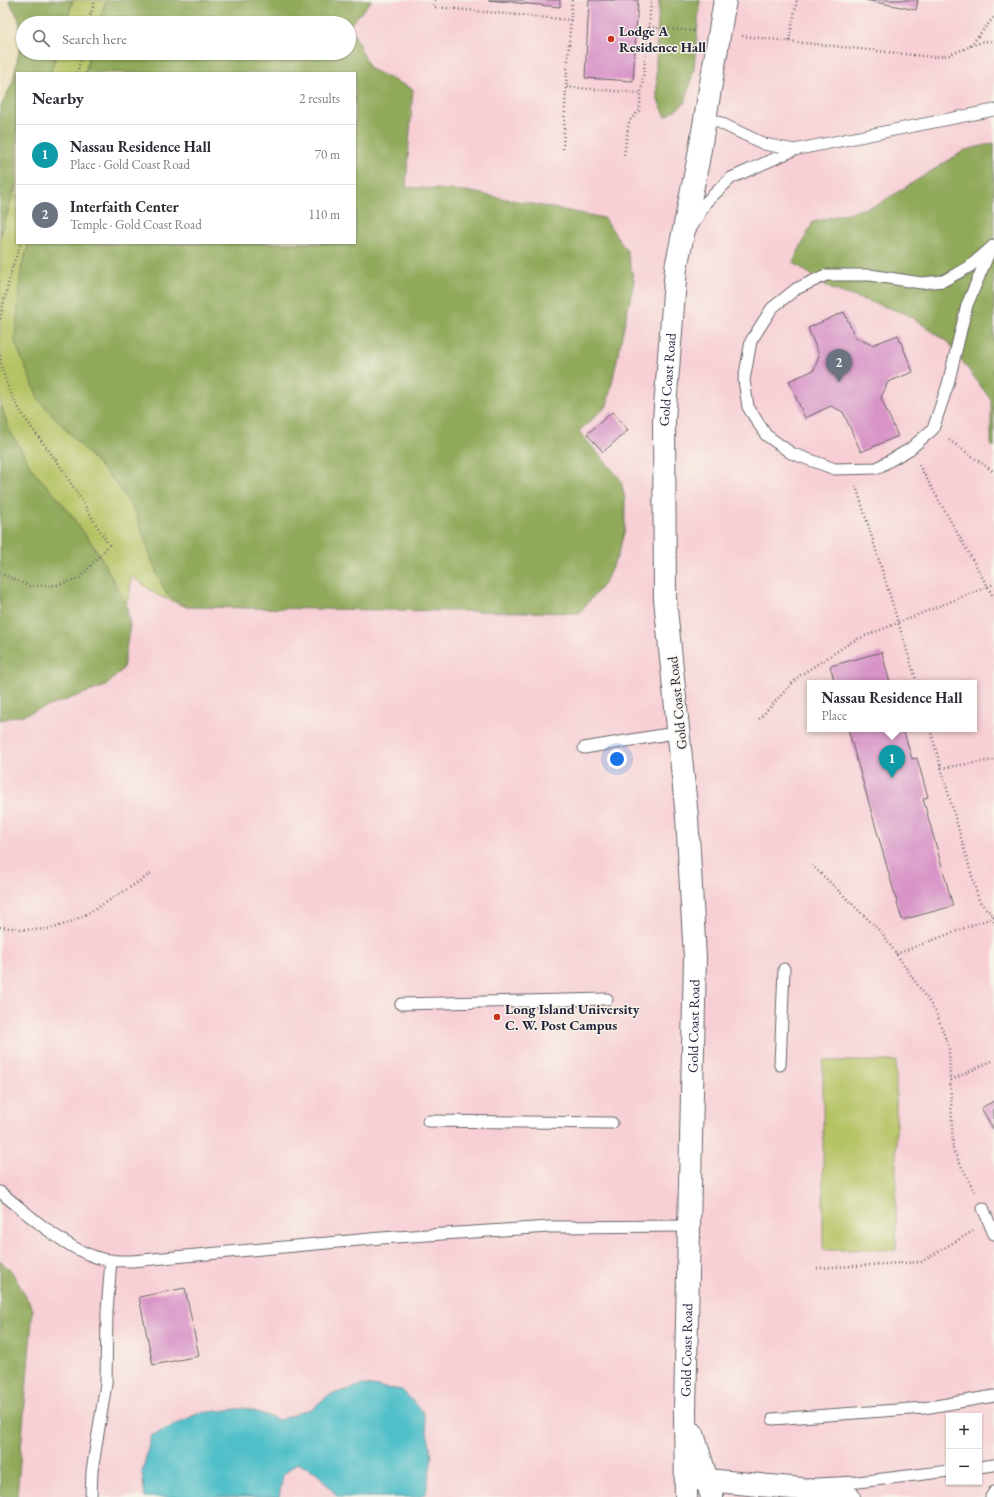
<!DOCTYPE html>
<meta charset="utf-8">
<style>
body{margin:0;font-family:"EB Garamond",serif;background:#f7f7f7;color:#2b2b33}
.controls{position:absolute;right:12px;bottom:12px;display:grid;overflow:hidden;border-radius:0px;box-shadow:0 1px 3px #0004}
.controls button{width:36px;height:36px;display:grid;place-items:center;padding:0;border:0;border-bottom:1px solid #e1e1e2;background:#fff;color:#2b2b33;font:20px sans-serif}
.you{position:absolute;left:617px;top:759px;width:14px;height:14px;margin:-10px;border:3px solid #fff;border-radius:50%;background:#1a73e8;box-shadow:0 0 0 6px #1a73e833}
.badge{display:grid;place-items:center;width:26px;height:26px;border-radius:50%;background:#0b8043;color:#fff;font-size:13px;font-weight:700}
.pin{position:absolute;translate:-50% -33px;filter:drop-shadow(0 1px 2px #0008)}
.pin::after{content:'';position:absolute;top:21px;width:14px;height:12px;background:inherit;clip-path:polygon(0 0,100% 0,50% 100%)}
.popup{position:absolute;left:807px;top:680px;width:170px;height:52px;box-sizing:border-box;display:grid;place-content:center;border-radius:0px;background:#fff;filter:drop-shadow(0 1px 3px #0005);font-size:13px;white-space:nowrap;color:#7c7c81}
.popup b{font-size:15px;color:#2b2b33}
.popup::after{content:'';position:absolute;left:50%;top:100%;margin-left:-8px;border:8px solid transparent;border-top-color:#fff}
.list{margin:0;padding:0;list-style:none}
h2{display:flex;justify-content:space-between;align-items:center;height:52px;margin:0;padding:0 16px;font-size:17px}
h2 small{font-size:13px;font-weight:400;color:#7c7c81}
.list li{display:grid;grid-template-columns:26px 1fr auto;gap:12px;align-items:center;box-sizing:border-box;height:60px;padding:0 16px;border-top:1px solid #e1e1e2}
.list b{display:block;font-size:15px;white-space:nowrap}
.list p{margin:0;font-size:13px;white-space:nowrap;color:#7c7c81}
.list em{font-size:13px;font-style:normal;color:#7c7c81}
.icon{flex:none;width:22px;height:22px;fill:none;stroke:currentColor;stroke-width:2;stroke-linecap:round;stroke-linejoin:round}
.map{position:relative;flex:none;width:994px;height:1497px;overflow:hidden}
.search{position:absolute;background:#fff;box-shadow:0 1px 3px #0004;left:16px;top:16px;width:340px;height:44px;display:flex;align-items:center;gap:10px;box-sizing:border-box;padding:0 14px;border-radius:22px;color:#7c7c81;font-size:15px}
.panel{position:absolute;background:#fff;box-shadow:0 1px 3px #0004;left:16px;top:72px;width:340px;height:172px;border-radius:0px}
.map>svg:first-child{display:block}
.built{fill:#f7cfd5;fill-rule:evenodd}
.green{fill:#b6c365;stroke:#6c7250}
.forest{fill:#90a95a;stroke:#59664a}
.water{fill:#51bfc9;stroke:#3a7082}
.building{fill:#d894c7}
.lines{fill:none;stroke-linecap:round;stroke-linejoin:round}
.service-casing{stroke:#696468;stroke-width:13}
.minor-casing{stroke:#696468;stroke-width:24}
.path{stroke:#696468;stroke-width:2.5;stroke-dasharray:1 3;stroke-linecap:butt}
.service{stroke:#fff;stroke-width:11}
.minor{stroke:#fff;stroke-width:22}
.poi-dot{fill:#c8321e;stroke:#f7f3e8;stroke-width:1.5}
.labels{text-anchor:middle;dominant-baseline:central;stroke-width:3;stroke-linejoin:round;paint-order:stroke}
.poi-label{font-size:14px;font-weight:bold;fill:#22223b;stroke:#f7f3e8;text-anchor:start}
.street-label{font-size:14px;fill:#22223b;stroke:#f7f3e8}
</style>
<div class="map">
<svg width="994" height="1497" viewBox="0 0 994 1497">
<rect width="100%" height="100%" fill="#f7f3e8"/>
<filter id="ink" filterUnits="userSpaceOnUse"><feTurbulence type="fractalNoise" baseFrequency=".025" numOctaves="2"/><feDisplacementMap in="SourceGraphic" scale="8" xChannelSelector="R" yChannelSelector="G"/><feConvolveMatrix kernelMatrix="1 2 1 2 8 2 1 2 1" color-interpolation-filters="sRGB"/></filter>
<filter id="wash" filterUnits="userSpaceOnUse"><feTurbulence type="fractalNoise" baseFrequency=".012" numOctaves="4" result="noise"/><feDisplacementMap in="SourceGraphic" scale="16" xChannelSelector="R" yChannelSelector="G"/><feGaussianBlur stdDeviation="0.9" result="paint"/><feColorMatrix in="noise" values="0 0 0 0 0 0 0 0 0 0 0 0 0 0 0 0 0 1.4 0 .05"/><feComposite in="paint" operator="in"/></filter>
<g filter="url(#wash)">
<rect width="100%" height="100%" fill="#ecdebc"/>
<path class="built" d="M73,0h921v1497h-977l16,-187 -33,-5v-1068l17,-56v62h338v-170h-305l7,-20h292v-30h-283zM810,683h164v46h-164zM949,1416h30v66h-30z"/>
<path class="green" d="M73,0h33l-7,23h-33z
M57,53h33l-5,20h-35z
M17,181v62h12l-8,26 18,131 79,86 18,28 20,58 11,23 20,12 -30,-12 -26,-19 -1,18 -4,10 -28,-52 -32,-44 -34,-39 -23,-40 -9,-27v-165z
M823,1061h73v189h-73z"/>
<path class="forest" d="M9,0h64l-7,23h-43v30h34l-7,20h-33v108l-17,56v-129l12,-24 9,-42 -2,-22z
M106,0h266l-22,25 20,44 43,20 -7,98 60,4 138,27 23,33 7,30 -27,125 -28,25 42,49 4,19v30l-7,26 -14,29 -25,29 -392,-6 -20,-12 -11,-23 -20,-58 -18,-28 -79,-86 -24,-58 6,-73 8,-26h326v-170h-270l5,-20h259v-30h-250z
M659,0h41l-6,69 -9,34 -19,14 -9,-19 -1,-37z
M994,143v304l-3,-2v-45l-43,-58 -41,-28 -76,-25 -38,-27 20,-40 64,-17 88,-55z
M0,402l9,27 23,40 34,39 32,44 28,52 4,21 -7,44 -17,17 -83,29 -23,5z
M0,1260l12,12 21,37 -16,188h-17z"/>
<path class="water" d="M363,1385l39,5 21,22 9,44 -6,37 -7,4h-81l-22,-25 -19,-9 -14,12 -4,22h-134l-3,-24 9,-37 48,-23 47,-5 33,12 34,-12 16,-13z"/>
<g id="blocks">
<path class="building" d="M488,0h72v7z
M589,0h49l-5,81 -48,-3z
M865,0h53l-2,10z
M844,312l11,25 17,8 26,-10 15,37 -25,10 -7,16 17,38 -37,16 -18,-40 -12,-6 -26,12 -16,-37 25,-11 5,-15 -11,-27z
M612,412l16,18 -25,22 -16,-18z
M882,652l8,31h-55l-5,-17z
M848,729h55l9,30 5,-1 11,39 -5,2 30,107 -51,14z
M994,1101v29l-13,-22z
M185,1288l14,68 -46,9 -14,-68z"/>
</g>
</g>
<g filter="url(#ink)">
<use href="#blocks" fill-opacity="0" stroke="#696468" stroke-width="1"/>
<g class="lines">
<g class="service-casing">
<path id="service" d="M706,116l58,28 30,6
M690,230l16,-28 25,-24 63,-28 200,-40
M991,248l-24,57 -19,79 -15,45 -23,20 -33,19 -42,1 -44,-16 -25,-18 -18,-28 -4,-27 7,-39 21,-33 24,-19 30,-14h44l51,8 22,-2 26,-14 22,-19 3,-3
M584,748l96,-16
M401,1004l206,-5
M780,1065l4,-96
M428,1121l184,2
M0,1192c26,20 62,54 93,64 12,5 26,5 39,5l249,-23 168,-11 141,-1
M983,1208l11,26
M773,1419l151,-11 70,-12
M979,1467l15,-2
M816,1484l42,-2 91,-11
M91,1497l1,-26 14,-87 1,-73 4,-51
M991,1497l3,-5"/>
</g>
<g class="minor-casing">
<g id="minor">
<path d="M693,1434l19,63"/>
<path d="M686,1478l116,11 47,8"/>
<path id="s1" d="M686,1497l-1,-87 10,-452 -8,-141 -22,-218 -1,-179 12,-152 22,-107 27,-161"/>
</g>
</g>
<path class="path" d="M435,0l-1,7 137,13
M572,0l-6,87 75,6
M88,23l7,-23
M649,27l46,4
M742,36l190,21 17,-2 35,-14 10,1
M789,41l8,-41
M970,46l24,-29
M77,73l6,-20
M563,149l3,-62
M624,155l5,-34 10,-10 10,-84 2,-27
M0,319l12,-51 9,-25
M0,355c5,47 37,77 62,114 16,25 31,51 47,76l-29,33 -22,7 -29,1 -29,-13
M949,440l45,32
M919,465l75,133
M856,486l61,197
M759,719l40,-43 54,-35 141,-57
M941,768l53,-8
M812,865l70,68 54,79 13,36 4,102 22,42
M994,917v6
M0,927c15,1 31,4 46,2 28,-2 80,-40 105,-55
M896,954l98,-37 -15,-16 -49,-172
M951,1080l43,-20
M817,1268l104,-6 52,-31"/>
<use href="#service" class="service"/>
<use href="#minor" class="minor"/>
</g>
</g>
<g class="poi-dot">
<circle cx="611" cy="39" r="4"/>
<circle cx="497" cy="1017" r="4"/>
</g>
<g class="labels">
<g class="poi-label">
<text x="619" y="31">Lodge A<tspan x="619" dy="16">Residence Hall</tspan></text>
<text x="505" y="1009">Long Island University<tspan x="505" dy="16">C. W. Post Campus</tspan></text>
</g>
<g class="street-label">
<text stroke="none"><textPath href="#s1" startOffset="1119">Gold Coast Road</textPath></text>
<text transform="translate(677 703) rotate(-96)">Gold Coast Road</text>
<text stroke="none"><textPath href="#s1" startOffset="471">Gold Coast Road</textPath></text>
<text stroke="none"><textPath href="#s1" startOffset="147">Gold Coast Road</textPath></text>
</g>
</g>
</svg>
<div class="controls">
<button>+</button>
<button>−</button>
</div>
<div class="you"></div>
<div class="pin badge" style="left:892px;top:778px;background:#0f9aa8">1</div>
<div class="popup"><b>Nassau Residence Hall</b>Place</div>
<div class="pin badge" style="left:839px;top:382px;background:#6b7280">2</div>
<div class="search"><svg class="icon" aria-label="search" viewBox="0 0 24 24"><circle cx="10" cy="10" r="6"/><path d="M15 15l6 6"/></svg>Search here</div>
<section class="panel">
<h2>Nearby<small>2 results</small></h2>
<ul class="list">
<li><span class="badge" style="background:#0f9aa8">1</span><div><b>Nassau Residence Hall</b><p>Place · Gold Coast Road</p></div><em>70 m</em></li>
<li><span class="badge" style="background:#6b7280">2</span><div><b>Interfaith Center</b><p>Temple · Gold Coast Road</p></div><em>110 m</em></li>
</ul>
</section>
</div>
